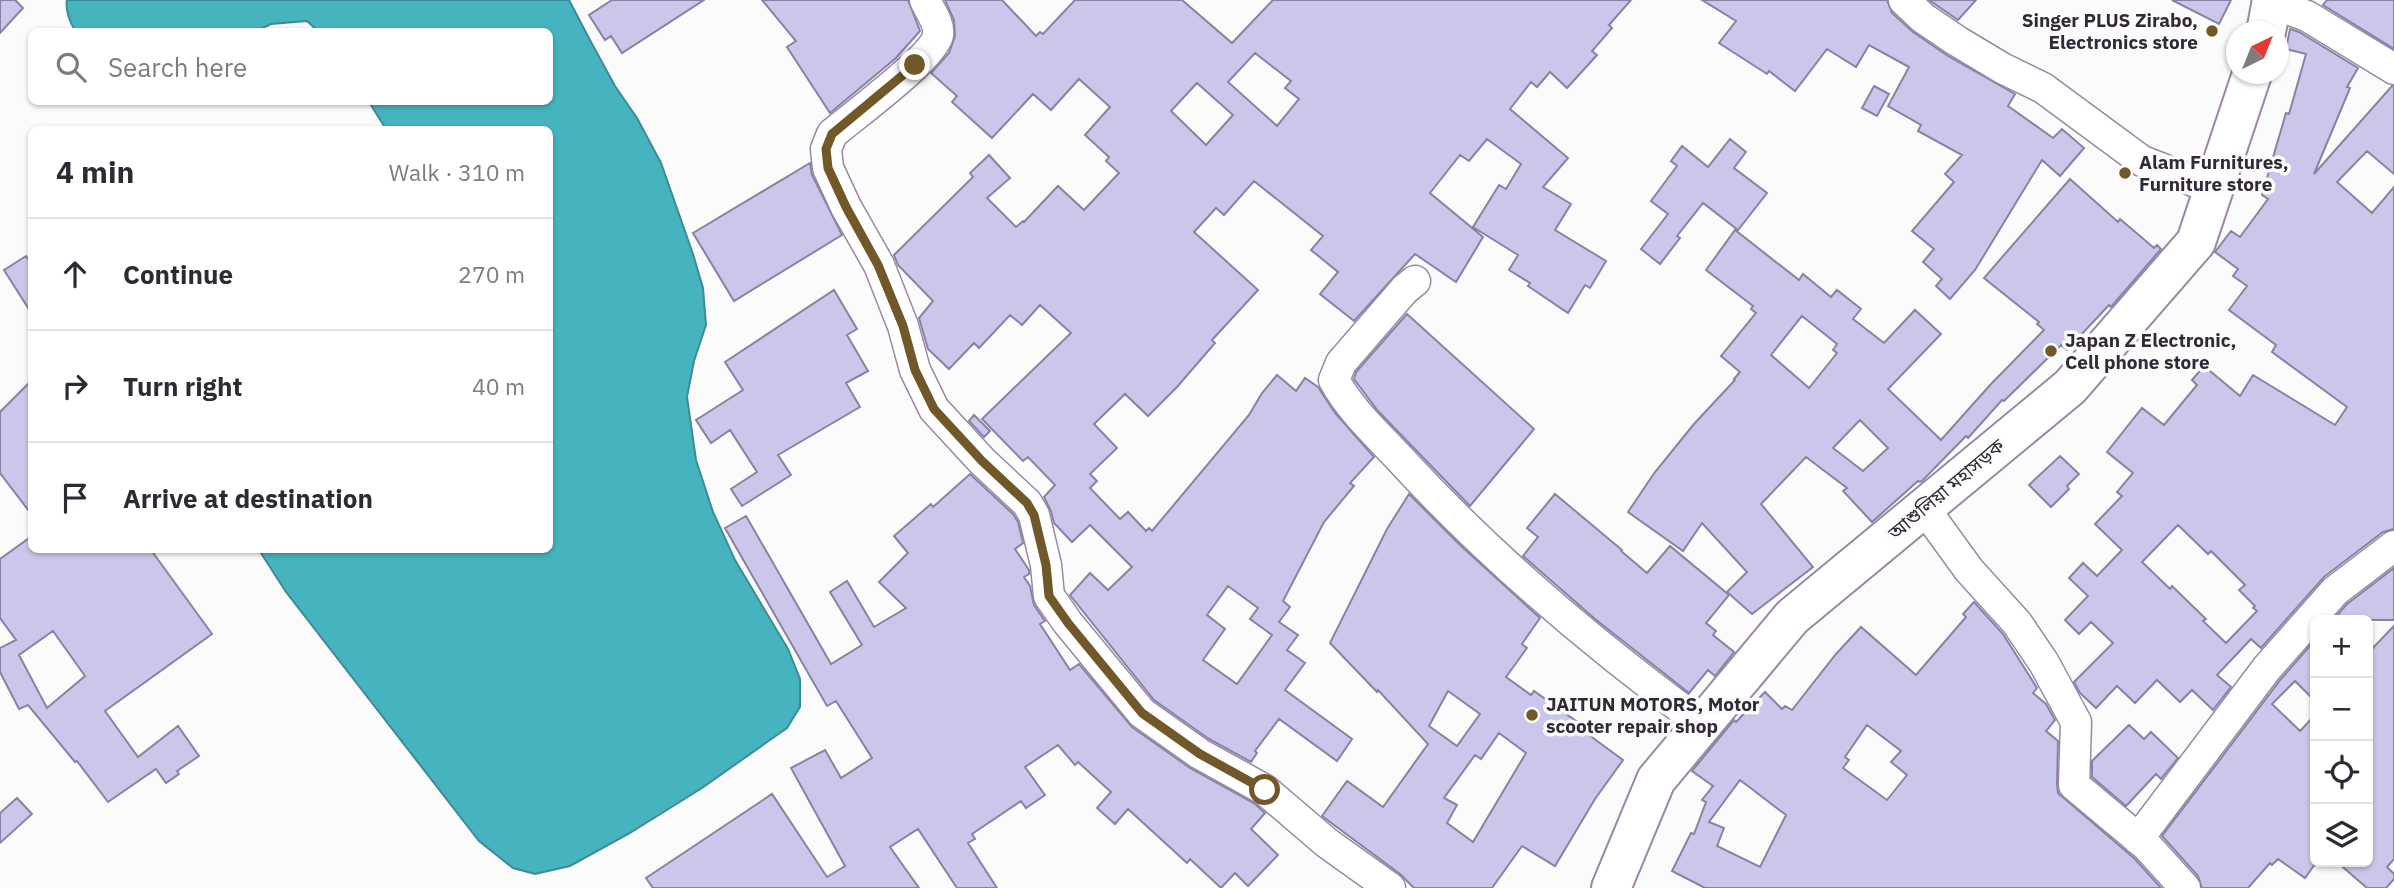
<!DOCTYPE html>
<meta charset="utf-8">
<style>
body{margin:0;font-family:"IBM Plex Sans","Noto Sans Bengali",sans-serif;background:#f2f2f3;color:#2b2b33}
.controls{position:absolute;right:21px;bottom:21px;display:grid;overflow:hidden;border-radius:10px;box-shadow:0 2px 5px #0004}
.controls button{width:63px;height:63px;display:grid;place-items:center;padding:0;border:0;border-bottom:2px solid #e1e1e2;background:#fff;color:#2b2b33;font:35px sans-serif}
.compass{position:absolute;left:2226px;top:21px;width:63px;height:63px;border-radius:50%;background:#fff;box-shadow:0 2px 5px #0004;rotate:43deg}
.stop{position:absolute;width:21px;height:21px;margin:-16px;border:5px solid #715829;border-radius:50%;background:#fff}
.stop.end{background:#715829;border-color:#fff;box-shadow:0 2px 7px #0008}
.list{margin:0;padding:0;list-style:none}
h2{display:flex;justify-content:space-between;align-items:center;height:91px;margin:0;padding:0 28px;font-size:30px}
h2 small{font-size:23px;font-weight:400;color:#7c7c81}
.list li{display:grid;grid-template-columns:46px 1fr auto;gap:21px;align-items:center;box-sizing:border-box;height:112px;padding:0 28px;border-top:2px solid #e1e1e2}
.list b{display:block;font-size:26px;white-space:nowrap}
.list em{font-size:23px;font-style:normal;color:#7c7c81}
.icon{flex:none;width:38px;height:38px;fill:none;stroke:currentColor;stroke-width:2;stroke-linecap:round;stroke-linejoin:round}
.map{position:relative;flex:none;width:2394px;height:888px;overflow:hidden}
.search{position:absolute;background:#fff;box-shadow:0 2px 5px #0004;left:28px;top:28px;width:525px;height:77px;display:flex;align-items:center;gap:18px;box-sizing:border-box;padding:0 24px;border-radius:10px;color:#7c7c81;font-size:26px}
.panel{position:absolute;background:#fff;box-shadow:0 2px 5px #0004;left:28px;top:126px;width:525px;height:427px;border-radius:10px}
.map>svg:first-child{display:block}
.water{fill:#45b4bf;stroke:#3f8a96;stroke-width:2}
.building{fill:#cbc7ea;stroke:#8783a4;stroke-width:2;fill-rule:evenodd}
.lines{fill:none;stroke-linecap:round;stroke-linejoin:round}
.minor-casing{stroke:#9b87a5;stroke-width:33}
.highway-casing{stroke:#9b87a5;stroke-width:42}
.minor{stroke:#fff;stroke-width:30}
.highway{stroke:#fff;stroke-width:38}
.route{stroke:#715829;stroke-width:9}
.poi-dot{fill:#715829;stroke:#fbfbfb;stroke-width:2.5}
.labels{text-anchor:middle;dominant-baseline:central;stroke-width:7;stroke-linejoin:round;paint-order:stroke}
.poi-label{font-size:19px;font-weight:bold;fill:#322936;stroke:#fbfbfb;text-anchor:start}
.street-label{font-size:19px;fill:#322936;stroke:#fbfbfb}
</style>
<div class="map">
<svg width="2394" height="888" viewBox="0 0 2394 888">
<rect width="100%" height="100%" fill="#fbfbfb"/>
<path class="water" d="M67,0h502l22,42 24,44 22,32 24,45 32,91 10,34 3,37 -12,36 -7,36 9,63 17,52 22,48 53,89 12,30v28l-13,21 -85,60 -72,45 -60,33 -35,8 -22,-6 -34,-27 -193,-249 -27,-42h291v-420l-164,-1 -17,-27h181v-70h-231l-12,-11 -36,3 -17,8 -178,-1c-6,-7 -11,-22 -9,-31z"/>
<path class="building" d="M0,0h15l8,8 -23,25z
M612,0h92l-82,53 -11,-17 -6,4 -16,-25z
M762,0h146l12,31 -24,27 -66,55 -43,-66 9,-6z
M945,0h57l34,36 4,-4 3,2 32,-34h107l50,43 41,-43h358l-22,25 3,3 -20,23 5,4 -30,33 -17,-16 -13,15 -6,-5 -21,27 58,49 -25,29 28,17 -16,26 51,31 -16,27 -5,-3 -17,28 -40,-27 2,-3 -21,-13 9,-15 -45,-28 26,-42 7,4 15,-25 -34,-25 -18,22 -9,-6 -30,38 53,44 -27,45 -41,-28 -61,67 -34,-27 18,-22 -27,-22 12,-14 -69,-55 -30,34 -8,-7 -22,24 64,58 -46,50 3,3 -38,44 -29,29 -23,-22 -31,30 23,24 -27,26 7,7 -7,7 30,31 8,-7 18,19 3,-3 3,3 97,-116 13,-22 15,-18 19,16 9,-13 13,9 17,26 39,44 -24,26 4,3 -30,36 -41,79 7,6 -11,15 19,13 -11,15 18,13 -20,27 67,49 -15,22 -58,-42 -24,32 2,2 -6,9 -42,-23 -55,-39 -84,-105 20,-22 18,17 24,-23 -42,-42 -18,17 -18,-19 -3,-12 -7,-14 11,-12 -27,-28 -5,4 -41,-42 89,-86 -31,-28 -18,20 -12,-10 -31,33 -5,-5 -25,26 -21,-20 -9,-31 14,-17 -35,-36 -4,-10 79,-78 -3,-4 19,-18 21,23 -23,20 29,29 7,-6 1,1 34,-36 26,24 35,-37 -13,-12 3,-4 -24,-22 25,-28 -31,-28 -28,31 -18,-16 -41,44 -40,-36 5,-6 -26,-23 18,-20 6,-17 -1,-16zM1255,53l36,28 -6,7 14,11 -22,27 -49,-44zM1197,83l36,32 -27,30 -35,-34zM1228,586l30,22 -8,11 22,16 -35,49 -34,-24 22,-31 -18,-14z
M1702,0h185l5,13 21,19 35,24 67,38 -7,12 45,32 9,-9 22,19 -24,28 -18,-16 -67,110 -25,29 -14,-13 6,-7 -19,-17 11,-13 -22,-18 42,-49 -9,-8 17,-19 -44,-24 3,-6 -33,-19 21,-39 -40,-22 -13,22 -29,-18 -32,42 -26,-20 -2,3 -48,-31 17,-22z
M1929,0h47l-18,20z
M2172,0h59l-12,24z
M2327,0h67v49l-71,-44z
M2290,29l9,3 59,36 -11,19 3,1 -36,86 78,-88h2v88l-27,-23 -30,31 35,31 22,-26v342l-11,3 -59,45 -63,71 -10,-9 -34,36 14,12 -18,23 -21,-20 -12,12 -23,-22 -22,23 -18,-17 -21,22 -16,-15 -6,-11 39,-39 -22,-21 -12,12 -14,-14 23,-24 -19,-18 14,-15 14,13 25,-26 -27,-26 27,-28 -5,-4 16,-19 -26,-21 35,-44 22,17 33,-40 -5,-5 12,-14 36,30 13,-21 82,50 12,-18 -75,-55 4,-7 -47,-35 18,-24 -14,-10 5,-7 -23,-17 16,-21 9,6 28,-38 -6,-4 24,-82 3,1 17,-60 -20,-5zM2178,525l30,29 3,-3 34,34 -6,5 16,16 -2,2 4,3 -31,32 -23,-22 3,-2 -34,-33 -2,3 -28,-27z
M1874,86l15,8 -12,22 -15,-8z
M1730,139l16,13 -12,16 33,25 -29,37 -35,-27 -26,33 3,2 -20,26 -19,-15 27,-35 -17,-13 26,-35 -6,-5 11,-15 26,21z
M810,163l2,12 30,60 -108,66 -41,-68z
M2070,179l48,43 2,-3 34,29 3,-3 4,4 -50,58 -2,-2 -42,45 -6,-5 -57,56 -2,-1 -34,38 -2,-2 -44,45 -2,1 -2,-1 -46,41 -29,-31 4,-3 -41,-31 -45,47 52,63 -61,47 -25,-22 20,-20 -45,-49 -19,28 -55,-39 27,-40 39,-48 41,-44 -1,-1 6,-7 -19,-16 35,-43 -5,-4 2,-3 -47,-36 29,-40 64,50 4,-6 28,23 6,-7 24,19 -8,10 31,24 31,-33 26,24 -53,55 53,51 50,-56 53,-54 -7,-6 2,-2 -55,-44zM1802,316l35,28 -4,6 4,3 -28,35 -38,-33zM1860,420l28,28 -25,23 -30,-23z
M26,256l6,9v49l-28,-44z
M834,290l23,39 -10,6 21,36 -22,12 14,24 -82,48 13,20 -49,31 -11,-17 26,-17 -27,-42 -19,13 -15,-23 47,-30 -18,-28z
M1407,314l127,115 -64,77 -92,-95 -24,-32 2,-7z
M32,380v135l-32,-42v-61z
M974,415l16,16 -6,6 -15,-16z
M2060,456l19,18 -12,12 2,3 -18,18 -22,-22z
M970,474l43,40 5,8 5,21 -8,6 14,21v4l-5,3 6,9 4,19 11,16 -5,3 30,46 9,-6 53,63 58,41 65,36 10,9 -14,16 27,26 -30,31 -13,-13 -14,15 -31,-29 -3,4 -59,-54 -13,15 -18,-16 14,-16 -33,-30 -3,3 -17,-20 -33,22 20,28 -19,13 -5,-7 -49,33 3,5 -7,4 29,45h-40l-39,-59 -28,18 29,41h-266l-7,-10 126,-84 55,83 18,-11 -54,-98 34,-18 16,28 31,-20 -36,-57 -9,5 -102,-178 21,-12 85,148 31,-19 -32,-53 17,-11 27,46 32,-19 -27,-26 29,-29 -14,-17 37,-32 2,3z
M1409,494l51,51 80,73 -18,26 5,4 -21,29 25,18 3,-4 42,30 -2,3 49,36 -28,39 -40,67 -33,-20 -30,42h-78l-14,-14 -78,-58 25,-35 36,26 45,-63 -50,-54 -1,2 -47,-49 57,-114zM1448,691l32,23 -23,32 -28,-20zM1499,733l27,20 -53,89 -26,-19 10,-18 -13,-7 31,-43 6,4z
M1555,494l67,56 -1,1 26,22 23,-27 59,49 -23,28 10,8 -3,4 21,17 -19,24 -7,-6 -19,23 -94,-74 -72,-63 15,-19 -11,-9z
M32,536v14h119l61,84 -107,77 33,46 40,-31 21,30 -22,15 2,3 -13,9 -10,-14 -48,33 -31,-41 -2,1 -47,-57 -9,4 -19,-37v-24l16,-8 -16,-22v-59zM53,631l32,45 -38,32 -28,-53z
M2394,568v52h-61l14,-16z
M1974,602l29,32 34,54 -4,5 13,11 9,16 -9,11 12,10 -1,43 1,9 77,66 26,29h-456l-33,-17 19,-38 3,1 12,-32 -4,-2 11,-14 -21,-15 42,-51 2,2 29,-30 17,17 3,-3 7,4 44,-56 25,-27 55,48 50,-58 -3,-3zM1867,725l34,26 -10,11 16,13 -20,25 -44,-32 6,-8 -4,-3zM1740,780l46,35 -26,52 -43,-21 7,-18 -15,-6z
M2394,626v233l-7,8 7,7v5l-8,9h-19l-30,-26h31v-209z
M2315,640v61l-20,-20 -23,23 28,27 15,-16v149l-10,14 -27,-19 -6,6 -2,-2 -22,25h-46l-4,-12 -36,-40 119,-157z
M2129,725l15,14 7,-7 27,26 -17,21 -5,-5 -30,32 -34,-29v-16z
M17,798l15,16 -32,29v-30z"/>
<g class="lines">
<g class="minor-casing">
<path id="minor" d="M925,0c4,10 15,23 13,35 -4,22 -85,81 -106,99l-6,15 2,19 18,39 33,58 24,61 12,44 19,39 48,52 45,42 7,12 12,50 3,31 19,27 74,90 58,41 65,36 62,53 63,45
M1904,0l19,18 34,23 45,27 41,20 99,73 72,28
M2271,3l36,13 87,53
M1415,281l-10,8 -64,74 -7,17c17,31 44,55 68,81 91,99 192,184 300,263
M1924,508l45,62 48,53 27,40 32,59 -2,63 73,61 38,42
M2138,839l129,-171 68,-77 59,-45"/>
</g>
<g class="highway-casing">
<path id="highway" d="M2266,32l6,-32
M1611,888l45,-108 136,-163 278,-230 126,-145 56,-168"/>
</g>
<use href="#minor" class="minor"/>
<use href="#highway" class="highway"/>
</g>
<g class="lines">
<path class="route" d="M915,65l-83,69 -6,15 2,19 18,39 32,58 25,61 12,44 19,39 48,52 45,42 7,12 12,50 3,31 19,27 74,90 58,41 65,36"/>
</g>
<g class="poi-dot">
<circle cx="2212" cy="31" r="7"/>
<circle cx="2125" cy="173" r="7"/>
<circle cx="2051" cy="351" r="7"/>
<circle cx="1532" cy="715" r="7"/>
</g>
<g class="labels">
<g class="poi-label">
<text x="2198" y="20" text-anchor="end">Singer PLUS Zirabo,<tspan x="2198" dy="22">Electronics store</tspan></text>
<text x="2139" y="162">Alam Furnitures,<tspan x="2139" dy="22">Furniture store</tspan></text>
<text x="2065" y="340">Japan Z Electronic,<tspan x="2065" dy="22">Cell phone store</tspan></text>
<text x="1546" y="704">JAITUN MOTORS, Motor<tspan x="1546" dy="22">scooter repair shop</tspan></text>
</g>
<g class="street-label">
<text transform="translate(1946 489) rotate(-40)">আশুলিয়া মহাসড়ক</text>
</g>
</g>
</svg>
<div class="controls">
<button>+</button>
<button>−</button>
<button><svg class="icon" aria-label="locate" viewBox="0 0 24 24"><circle cx="12" cy="12" r="6"/><path d="M12 2v4M12 18v4M2 12h4M18 12h4"/></svg></button>
<button><svg class="icon" aria-label="layers" viewBox="0 0 24 24"><path d="M12 4l9 5-9 5-9-5zM3 14l9 5 9-5"/></svg></button>
</div>
<svg class="compass" viewBox="-18 -18 36 36"><path d="M0-13l5 13h-10z" fill="#e53935"/><path d="M0 13l5-13h-10z" fill="#7c7c81"/></svg>
<div class="stop" style="left:1265px;top:790px"></div>
<div class="stop end" style="left:915px;top:65px"></div>
<div class="search"><svg class="icon" aria-label="search" viewBox="0 0 24 24"><circle cx="10" cy="10" r="6"/><path d="M15 15l6 6"/></svg>Search here</div>
<section class="panel">
<h2>4 min<small>Walk · 310 m</small></h2>
<ul class="list">
<li><svg class="icon" aria-label="ahead" viewBox="0 0 24 24"><path d="M12 20V5M6 11l6-6 6 6"/></svg><div><b>Continue</b></div><em>270 m</em></li>
<li><svg class="icon" aria-label="right" viewBox="0 0 24 24"><path d="M7 20v-9h11M14 6l5 5-5 5"/></svg><div><b>Turn right</b></div><em>40 m</em></li>
<li><svg class="icon" aria-label="arrive" viewBox="0 0 24 24"><path d="M6 21V4h12l-3 4 3 4H6"/></svg><div><b>Arrive at destination</b></div></li>
</ul>
</section>
</div>
